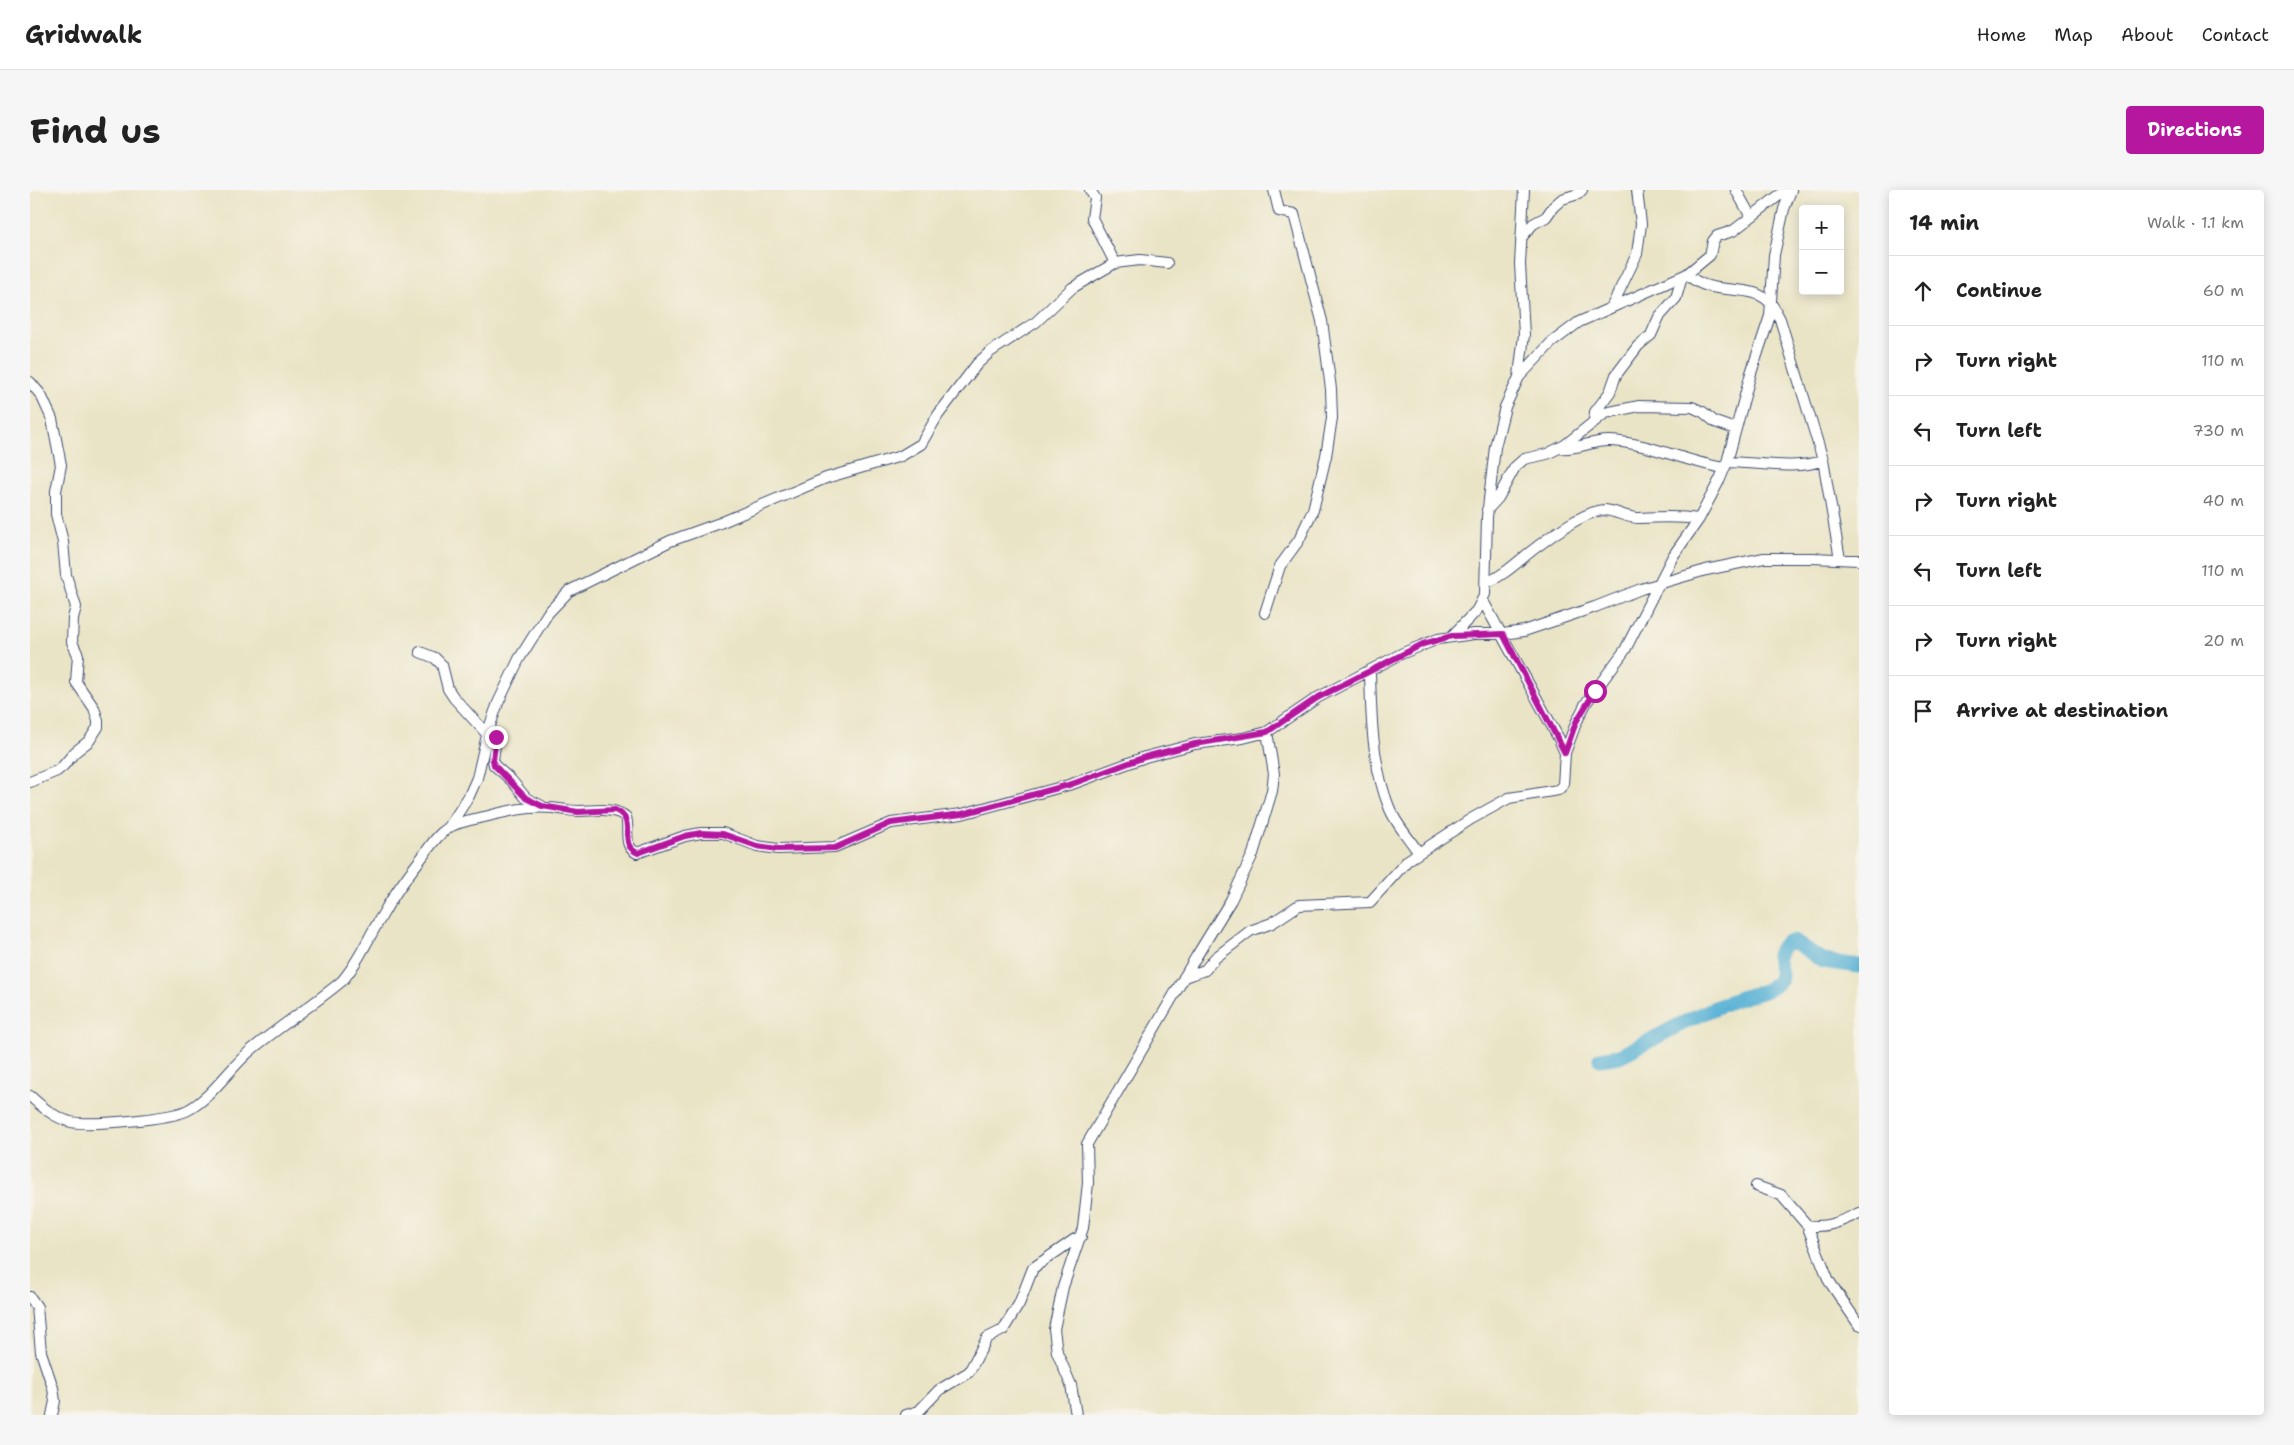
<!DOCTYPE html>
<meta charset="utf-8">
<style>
body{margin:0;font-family:"Shantell Sans",sans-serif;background:#f6f6f6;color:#222}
.controls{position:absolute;right:15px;top:15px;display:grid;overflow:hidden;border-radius:5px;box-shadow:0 2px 12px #0003}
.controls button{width:45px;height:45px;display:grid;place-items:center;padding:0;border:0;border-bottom:1px solid #e0e0e0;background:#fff;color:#222;font:25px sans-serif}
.stop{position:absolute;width:15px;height:15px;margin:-11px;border:4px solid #b5179e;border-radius:50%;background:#fff}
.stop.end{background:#b5179e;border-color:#fff;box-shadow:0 1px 5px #0008}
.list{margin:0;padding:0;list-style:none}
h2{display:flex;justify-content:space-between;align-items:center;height:65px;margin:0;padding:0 20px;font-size:21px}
h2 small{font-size:16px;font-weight:400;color:#767676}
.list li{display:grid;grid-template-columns:32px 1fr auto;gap:15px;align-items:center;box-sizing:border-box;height:70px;padding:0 20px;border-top:1px solid #e0e0e0}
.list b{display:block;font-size:19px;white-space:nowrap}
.list em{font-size:16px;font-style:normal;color:#767676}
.icon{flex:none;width:28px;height:28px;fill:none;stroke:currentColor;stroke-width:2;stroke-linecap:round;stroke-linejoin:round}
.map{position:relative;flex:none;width:1829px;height:1225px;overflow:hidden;border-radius:5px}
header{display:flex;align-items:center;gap:30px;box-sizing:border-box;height:70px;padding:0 25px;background:#fff;border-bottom:1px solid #e0e0e0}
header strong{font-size:24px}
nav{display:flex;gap:28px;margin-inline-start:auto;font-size:18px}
.intro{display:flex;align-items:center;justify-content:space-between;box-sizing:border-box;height:120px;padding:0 30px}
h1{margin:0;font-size:35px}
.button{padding:12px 22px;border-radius:5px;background:#b5179e;color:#fff;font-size:18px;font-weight:700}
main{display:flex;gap:30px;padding:0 30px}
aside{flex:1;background:#fff;border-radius:5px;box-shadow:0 2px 12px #0003}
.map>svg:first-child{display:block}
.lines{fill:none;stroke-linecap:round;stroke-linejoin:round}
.river{stroke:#57b1d5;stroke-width:15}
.street-casing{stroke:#3a4a6e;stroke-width:12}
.street{stroke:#fff;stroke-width:10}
.route{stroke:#b5179e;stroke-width:6}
</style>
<header>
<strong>Gridwalk</strong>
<nav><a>Home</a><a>Map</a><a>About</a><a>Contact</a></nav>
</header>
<div class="intro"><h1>Find us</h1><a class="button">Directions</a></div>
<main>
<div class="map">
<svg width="1829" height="1225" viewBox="0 0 1829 1225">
<rect width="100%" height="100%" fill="#f7f3e8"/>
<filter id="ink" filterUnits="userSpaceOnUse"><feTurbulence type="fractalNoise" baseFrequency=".02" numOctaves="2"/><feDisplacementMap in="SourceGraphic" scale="10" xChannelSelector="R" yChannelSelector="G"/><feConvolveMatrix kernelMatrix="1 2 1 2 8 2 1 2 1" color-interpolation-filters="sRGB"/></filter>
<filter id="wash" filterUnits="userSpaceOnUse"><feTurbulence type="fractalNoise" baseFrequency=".0096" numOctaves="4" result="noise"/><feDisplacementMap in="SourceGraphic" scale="20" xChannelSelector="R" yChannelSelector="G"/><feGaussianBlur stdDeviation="1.12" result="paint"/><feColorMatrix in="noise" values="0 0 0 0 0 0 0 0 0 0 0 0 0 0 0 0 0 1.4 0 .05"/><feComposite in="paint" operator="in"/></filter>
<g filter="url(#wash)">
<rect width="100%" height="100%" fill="#eae4c6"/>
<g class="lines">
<path class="river" d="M1570,869l19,-3c40,-19 80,-44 121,-58 12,-4 30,-6 39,-17 8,-11 -11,-19 6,-38l8,-1 7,3 23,16 36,5"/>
</g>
</g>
<g filter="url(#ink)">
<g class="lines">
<g class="street-casing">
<path id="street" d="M1060,0l5,8 -3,20 23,45
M1706,0l15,27
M1491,48l12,-14 13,-7 7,-10 9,-8 16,-5 4,-4
M1657,84c26,26 64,5 85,31 3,4 5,9 8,14l43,141 17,99
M1582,116l25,-52 4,-30 -4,-34
M1489,186l5,-41 -4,-71 4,-74
M0,192l11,13 11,24 9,46 -5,26v23l7,28 3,33 10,32 -3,11 -1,24 6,13 -2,27 18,26 4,13v6l-9,14 -14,11 -12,14 -6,5 -27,11
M1564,230l1,-8 15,-20 6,-17 22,-29 13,-11 8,-18 17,-19 6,-21
M1530,258c17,2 33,-8 50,-7 40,2 75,21 114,27
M1697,272c27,0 71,9 96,-2
M1457,320l11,-12 17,-31 9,-8 23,-5 18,-9 40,-32 34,-7 53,1 11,5 12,10 20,7
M1456,393c21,-9 34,-24 52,-37 14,-11 49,-36 67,-36 11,1 22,8 33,8 21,-1 40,-2 61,1
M1235,423l15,-47 19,-26 14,-30 13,-54 6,-38 -1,-29 -9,-68 -28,-107 -15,-3 -5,-21
M1422,446l25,-26 8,-16 2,-77 8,-70 10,-40 14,-30 32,-34 28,-21 108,-48 23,-19 3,-14 4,-5 16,-5 53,-41
M390,462l15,6 7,7 6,24 6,9 33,36
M1340,481c1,45 2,93 19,136 6,16 20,31 29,45
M459,536l7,11 -3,23 1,5 17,15 15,18 16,8
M1535,563l11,-30 10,-20 39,-53 48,-94 26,-37 21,-40 7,-17 24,-89 19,-57 4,-61 10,-46 7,-19
M419,637l20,-31 8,-18 11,-47 10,-28 21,-44 29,-46 21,-22 101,-50 50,-18 106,-45 75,-22 20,-12 17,-29 39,-51 13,-12 46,-30 36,-34 43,-25 25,-3 27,3
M1154,787l21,-7 10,-12 35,-27 22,-8 27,-18 71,-3 38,-42 63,-41 38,-21 37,-6 12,-2 5,-5 2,-32 -6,-14 -76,-138
M0,906c12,11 25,22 41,26 19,4 100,-3 117,-12 24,-13 42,-42 63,-60 29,-24 62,-45 91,-69 16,-18 25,-41 38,-62 12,-22 27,-43 43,-63 7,-10 15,-22 25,-28 12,-8 31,-9 44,-13 28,-7 47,-10 75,-5 19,4 44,-6 59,7 4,13 -4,29 11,36l48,-17 16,-3h22l34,13 21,3 57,-2 56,-24 71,-9 110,-30 73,-27 50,-13 48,-6 24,-6 50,-34 86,-45 35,-14 36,-5h29l21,-3 71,-24 46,-18 65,-19 58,-12h48l47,2
M1726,996l25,9 26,30c19,4 35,-4 52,-12
M1777,1035l22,56 30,44
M0,1107l7,10 4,45 12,36 2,13 -3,14
M876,1225l13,-4 20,-21 30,-18 18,-34 16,-8 16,-26 14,-36 42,-29 6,-2
M1046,1225l-5,-30 -14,-33 -3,-23 9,-42 20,-59 5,-45 -1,-39 109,-187 35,-57 22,-46 19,-63 2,-17 -7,-42"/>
</g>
<use href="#street" class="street"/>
</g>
</g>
<g class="lines" filter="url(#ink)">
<path class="route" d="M466,547l-3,23 1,5 32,33 16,8 36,6 37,-2c24,11 1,34 23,43l47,-17 16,-3 22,1 34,12 21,3 57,-1 56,-25 71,-9 110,-30 73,-27 50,-13 72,-12 50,-34 106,-54 29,-8 51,-2 62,119 11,-31 19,-31"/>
</g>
</svg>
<div class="controls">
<button>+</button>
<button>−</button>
</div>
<div class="stop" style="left:1565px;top:501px"></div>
<div class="stop end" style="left:466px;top:547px"></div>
</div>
<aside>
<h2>14 min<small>Walk · 1.1 km</small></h2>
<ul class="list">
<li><svg class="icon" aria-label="ahead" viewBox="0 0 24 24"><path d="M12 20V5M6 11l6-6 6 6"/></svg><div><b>Continue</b></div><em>60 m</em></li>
<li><svg class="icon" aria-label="right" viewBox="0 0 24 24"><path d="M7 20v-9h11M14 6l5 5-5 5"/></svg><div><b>Turn right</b></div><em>110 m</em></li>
<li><svg class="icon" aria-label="left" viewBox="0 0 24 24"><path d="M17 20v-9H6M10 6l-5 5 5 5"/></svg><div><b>Turn left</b></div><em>730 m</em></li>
<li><svg class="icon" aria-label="right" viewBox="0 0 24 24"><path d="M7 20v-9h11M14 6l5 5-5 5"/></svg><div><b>Turn right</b></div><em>40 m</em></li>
<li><svg class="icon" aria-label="left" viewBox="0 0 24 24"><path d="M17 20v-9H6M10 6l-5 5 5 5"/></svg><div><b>Turn left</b></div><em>110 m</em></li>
<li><svg class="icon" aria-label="right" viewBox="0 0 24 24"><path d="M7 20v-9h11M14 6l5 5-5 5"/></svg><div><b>Turn right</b></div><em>20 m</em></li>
<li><svg class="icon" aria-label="arrive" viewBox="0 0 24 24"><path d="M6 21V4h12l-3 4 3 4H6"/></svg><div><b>Arrive at destination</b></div></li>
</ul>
</aside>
</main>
